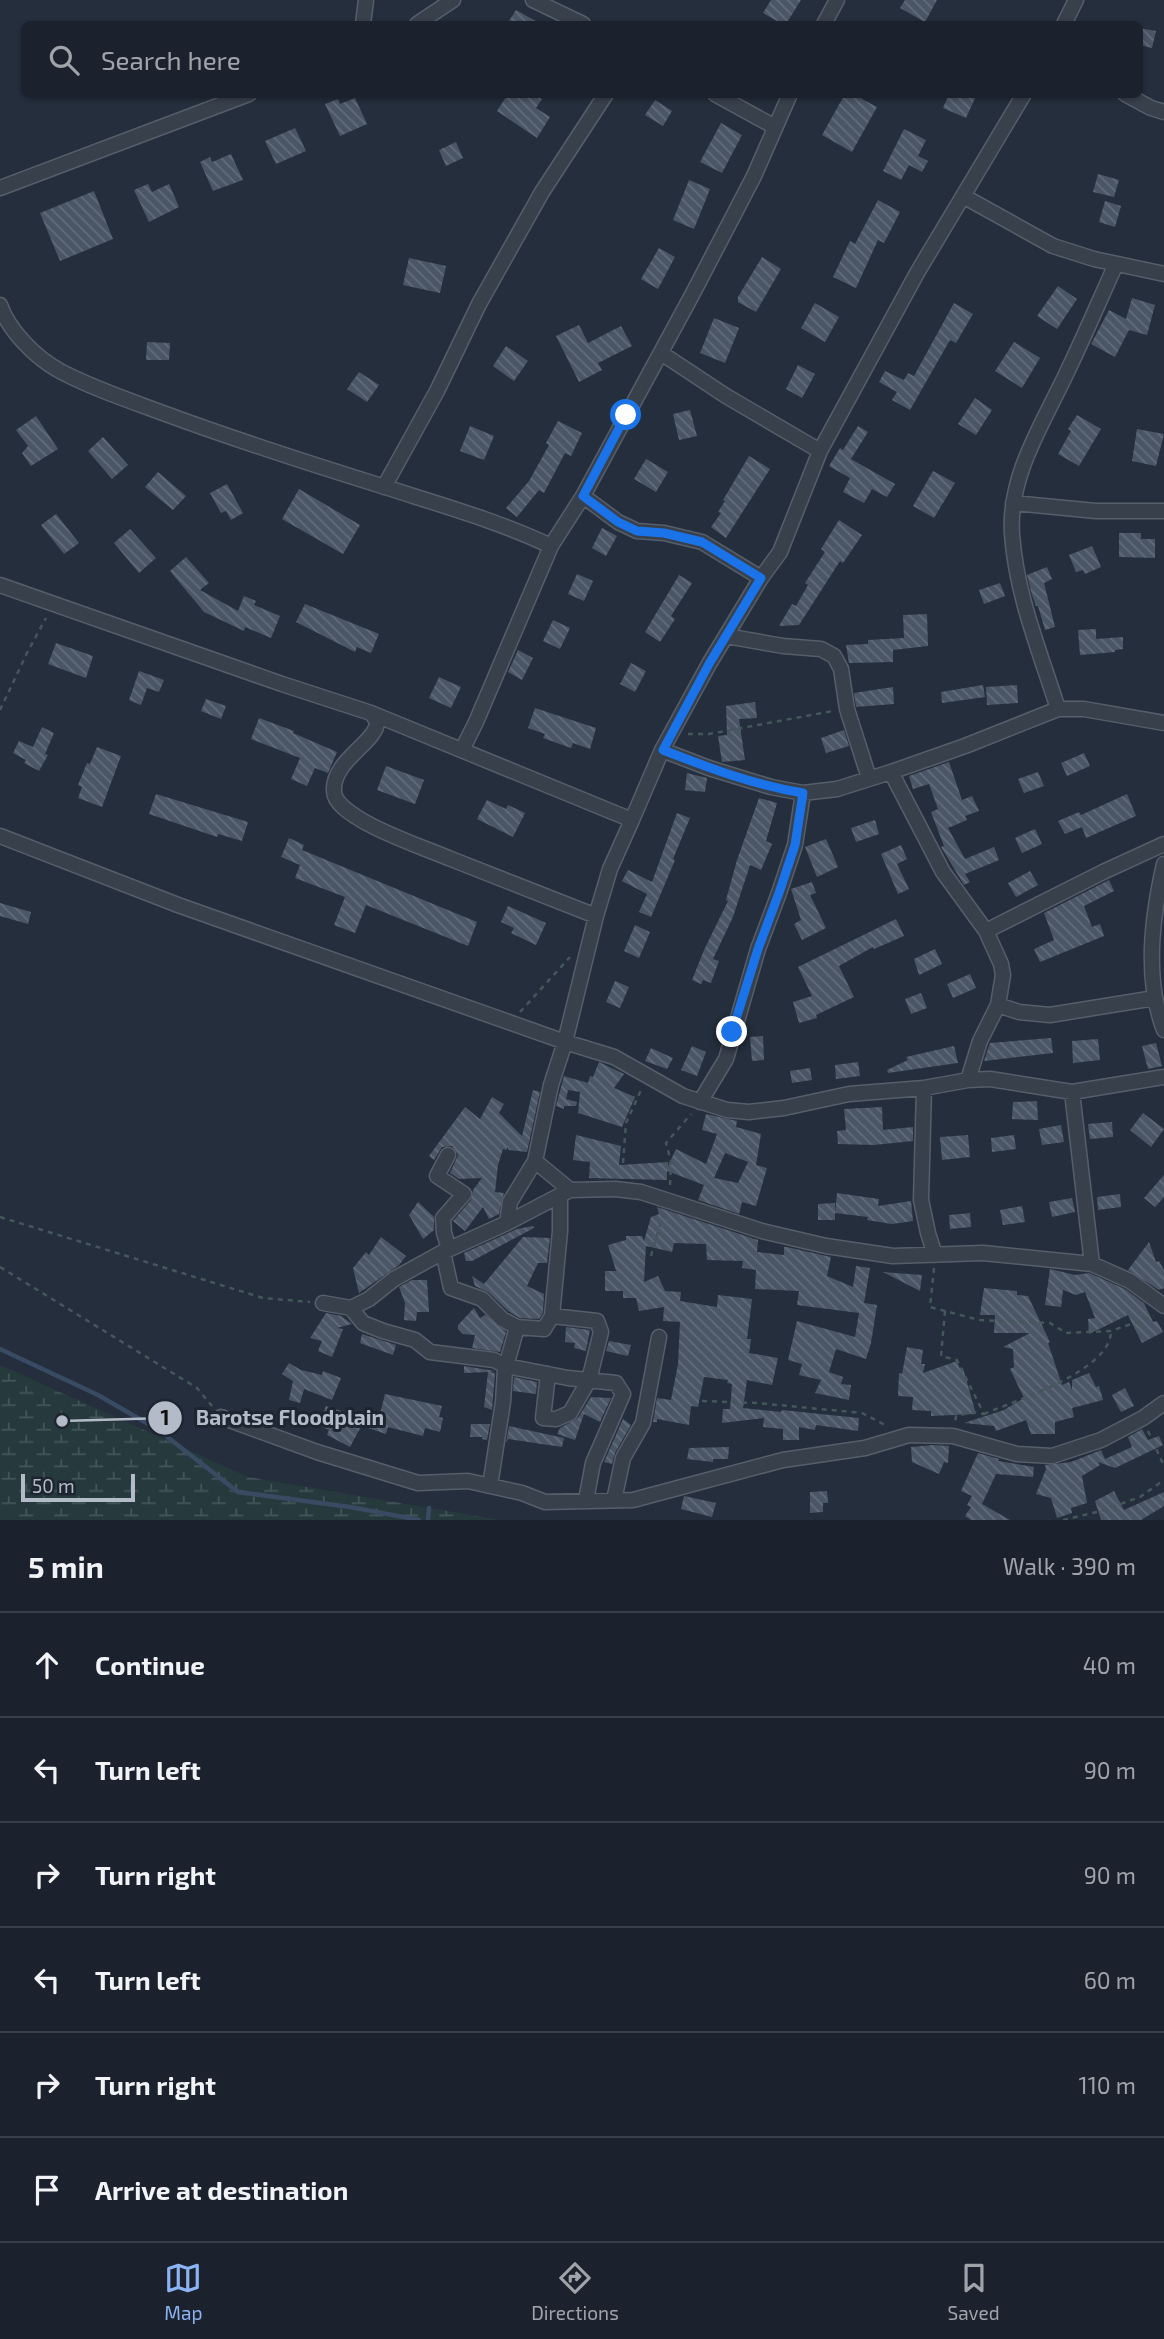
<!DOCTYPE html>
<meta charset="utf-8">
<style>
body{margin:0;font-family:"Exo 2",sans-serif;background:#282f39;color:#f1f3f6}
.scale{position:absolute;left:21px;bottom:18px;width:114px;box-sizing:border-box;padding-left:7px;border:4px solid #b4bbc8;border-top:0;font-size:19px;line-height:24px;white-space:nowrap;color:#b4bbc8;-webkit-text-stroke:5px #1d2531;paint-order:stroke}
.stop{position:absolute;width:21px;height:21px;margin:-16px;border:5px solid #1a73e8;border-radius:50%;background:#fff}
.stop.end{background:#1a73e8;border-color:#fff;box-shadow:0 2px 7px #0008}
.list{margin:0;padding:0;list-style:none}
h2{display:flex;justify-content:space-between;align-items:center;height:91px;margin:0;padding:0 28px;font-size:30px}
h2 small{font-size:23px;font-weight:400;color:#a0a4aa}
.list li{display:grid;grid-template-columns:46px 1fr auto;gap:21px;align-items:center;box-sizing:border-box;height:105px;padding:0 28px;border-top:2px solid #393f49}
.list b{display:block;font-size:26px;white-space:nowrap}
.list em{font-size:23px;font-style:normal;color:#a0a4aa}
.icon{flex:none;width:38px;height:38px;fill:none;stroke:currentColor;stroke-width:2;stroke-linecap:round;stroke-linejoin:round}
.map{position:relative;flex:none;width:1164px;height:1520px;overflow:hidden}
.search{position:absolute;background:#1b222d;box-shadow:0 2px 5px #0004;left:21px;right:21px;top:21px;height:77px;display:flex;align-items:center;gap:18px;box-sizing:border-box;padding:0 24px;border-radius:10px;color:#a0a4aa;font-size:26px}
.sheet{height:721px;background:#1b222d}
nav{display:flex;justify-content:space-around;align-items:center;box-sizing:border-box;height:98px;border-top:2px solid #393f49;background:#1b222d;font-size:19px;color:#a0a4aa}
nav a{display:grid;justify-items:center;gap:4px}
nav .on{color:#8cb4f4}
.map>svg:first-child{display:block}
.wetland{fill:url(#wetland-marsh)}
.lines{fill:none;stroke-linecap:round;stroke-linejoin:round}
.stream{stroke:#394a63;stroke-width:4.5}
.building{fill:url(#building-back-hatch);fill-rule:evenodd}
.street-casing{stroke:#565e6a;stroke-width:17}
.path{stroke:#44575a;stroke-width:2.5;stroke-dasharray:5 5;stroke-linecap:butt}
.street{stroke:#38404c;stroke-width:14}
.route{stroke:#1a73e8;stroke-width:9}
.leader{fill:none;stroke:#b4bbc8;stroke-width:2.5}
.callout-dot{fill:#b4bbc8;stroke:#1d2531;stroke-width:2.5}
.mark-label{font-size:21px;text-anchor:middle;font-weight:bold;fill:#111}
.callout-label{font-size:21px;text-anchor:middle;font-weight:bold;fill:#b4bbc8;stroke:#1d2531;stroke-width:6;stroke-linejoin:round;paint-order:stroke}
</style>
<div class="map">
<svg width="1164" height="1520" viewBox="0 0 1164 1520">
<defs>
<pattern id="wetland-marsh" width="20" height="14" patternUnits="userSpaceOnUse" patternTransform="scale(1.75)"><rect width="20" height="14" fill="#263a3d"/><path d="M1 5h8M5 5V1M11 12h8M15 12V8" fill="none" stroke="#435558"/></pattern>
<pattern id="building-back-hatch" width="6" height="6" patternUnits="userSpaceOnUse" patternTransform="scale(1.75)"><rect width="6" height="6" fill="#4a5565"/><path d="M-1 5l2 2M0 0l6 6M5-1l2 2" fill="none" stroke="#626c7a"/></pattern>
</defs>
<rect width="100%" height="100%" fill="#242e3c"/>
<path class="wetland" d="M0,1365l248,112 252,43h-500z"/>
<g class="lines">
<path class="stream" d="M0,1349l98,46 59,34 81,63 112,15 69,13
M428,1520l1,-12"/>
</g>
<path class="building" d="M771,0h30l-15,24h-4l-19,-11z
M905,0h32l-12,22 -25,-14z
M516,10l25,14h-34z
M1139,28l17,3 -4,17 -13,-3z
M508,94h27l7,5 -6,9 14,9 -13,21 -40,-27z
M845,94h8l24,13 -25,45 -30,-17z
M949,94h28l-11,24 -23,-10z
M355,98l12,26 -27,12 -15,-32 13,-5 2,5z
M655,100l17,11 -9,15 -18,-11z
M721,123l21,12 -20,38 -22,-11z
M295,128l11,23 -30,13 -11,-23z
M904,129l22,11 -8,16 10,5 -6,11 -13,-7 -8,15 -18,-9z
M456,142l7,16 -17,8 -7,-16z
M231,154l12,26 -30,11 -13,-29 10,-5 2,5z
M1098,174l21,6 -5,17 -21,-5z
M689,180l21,9 -16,40 -21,-9z
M148,184l4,8 17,-8 10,23 -30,15 -15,-32z
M94,191l19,48 -53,22 -20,-48z
M878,200l22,12 -16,31 -6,-3 -22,48 -23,-11 17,-36 5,3z
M1105,201l16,5 -6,21 -16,-5z
M659,248l16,9 -17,32 -17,-10z
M762,257l19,12 -25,43 -18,-10v-5z
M409,258l37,8 -6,27 -37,-8z
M1058,286l19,13 -20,30 -20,-13z
M1132,298l23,7 -8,30 -18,-5 -14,27 -24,-13 18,-34 17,9z
M815,303l24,14 -14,25 -24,-14z
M954,303l19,11 -17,29 -6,-3 -40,70 -18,-10 5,-8 -18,-10 6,-11 19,9 4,-7 6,3z
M714,318l25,10 -14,35 -25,-10z
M579,325l9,18 33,-17 11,20 -34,17 4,7 -23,12 -23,-46z
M147,342l23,1 -1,17h-23z
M1014,342l26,16 -18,30 -27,-17z
M506,346l22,15 -14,20 -21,-15z
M798,365l17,9 -13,24 -16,-9z
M359,372l20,13 -12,17 -20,-13z
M975,398l17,12 -16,25 -18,-11z
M690,410l7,26 -18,4 -6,-26z
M1077,415l24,14 -22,37 -21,-12 13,-23 -3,-2z
M36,416l22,33 -27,17 -9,-13 6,-7 -12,-16z
M558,421l24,12 -11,23 -6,-3 -21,40 -5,-3 -22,27 -11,-9 23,-27 20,-36 -3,-2z
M470,426l24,10 -10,24 -24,-9z
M858,426l10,6 -17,27 44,25 -8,13 -15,-8 -8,14 -21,-11 7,-14 -21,-12 11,-18 3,2z
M1137,429l27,5 -8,32 -24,-5z
M103,437l25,28 -16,14 -24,-28z
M749,456l21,13 -44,69 -15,-11 10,-14 -3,-1 7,-11 -2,-1z
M646,459l22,13 -12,20 -22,-13z
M933,471l22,12 -21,35 -21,-12z
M158,472l28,24 -13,14 -28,-23z
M227,484l16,29 -12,7 -5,-9 -5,2 -11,-20z
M299,489l61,36 -17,29 -61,-35z
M56,514l23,29 -15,11 -23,-29z
M839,520l23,15 -19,28 -3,-2 -41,64 -20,1 13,-22 4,2 12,-21 -3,-2 20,-31 -4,-3z
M602,528l15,8 -11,20 -14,-8z
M130,529l26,29 -17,15 -25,-30z
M1119,533h22v6h14v19l-36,-1z
M1092,546l9,21 -16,7 -2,-4 -7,2 -7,-17z
M186,557l23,26 -9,7 38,21 6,-15 12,5 -2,4 26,11 -9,22 -26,-11 -1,4 -40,-19 -34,-41z
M1047,567l5,12 -8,4 11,44 -10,3 -7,-24h-2l-4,-11 -5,-20z
M577,574l16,7 -9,20 -16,-7z
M679,575l13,8 -21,33 4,3 -15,23 -15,-10z
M1000,583l5,13 -21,8 -5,-14z
M305,604l74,30 -8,19 -14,-6 -2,5 -59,-30z
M927,614l1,32 -35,4v12l-44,1 -3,-18 22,-1v-4l36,-2 -1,-23z
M553,620l17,8 -10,21 -17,-8z
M1096,629v10l27,-2v12l-8,1v2l-35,3 -2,-25z
M56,643l37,13 -7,22 -38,-14z
M518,650l15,8 -11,22 -14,-8z
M631,663l15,8 -11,21 -15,-8z
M139,671l25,9 -5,12 -12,-4 -6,17 -12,-5z
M439,677l22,10 -10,21 -22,-10z
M983,685l2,12 -43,6 -1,-11z
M1017,685l1,18 -31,2 -1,-18z
M893,687l1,17 -38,3 -2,-14z
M206,699l20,7 -5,13 -20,-8z
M755,702l2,16 -18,1 6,41 -23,2 -4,-26 9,-1 -1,-29z
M535,708l61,20 -6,21 -17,-6 -2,5 -28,-10 2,-4 -17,-6z
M259,718l35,13 -1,2 44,19 -9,21 -13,-5 -8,18 -16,-7 9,-21 -49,-19z
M42,727l12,6 -9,21 3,1 -9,16 -15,-8 2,-3 -13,-7 6,-12 14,6z
M844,730l5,16 -23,7 -5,-15z
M97,747l24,9 -19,51 -24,-9 4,-11 -4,-2 9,-22 3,1z
M1084,753l6,13 -23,10 -6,-13z
M949,762l13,38 10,-4 7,15 -14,5 2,4 -19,8 17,31 29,-12 5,13 -34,14 5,8 -6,3 -23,-38 3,-1 -13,-34 7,-3 -9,-25 -16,5 -4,-13z
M386,766l38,14 -9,24 -38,-14z
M1038,772l6,14 -20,7 -6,-14z
M687,773l20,5 -2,14 -20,-2z
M156,794l92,28 -6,19 -24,-7 -1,3 -68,-23z
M1127,794l9,22 -50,22 -4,-11 -17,7 -7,-13 21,-9 2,3z
M759,798l18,5 -11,38 6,3 -11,26 -11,-5 -17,52 -20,42 6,2 -8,22 -8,-3 -2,4 -9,-4 12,-30 24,-49 -2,-1 11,-40z
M487,800l19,9 2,-4 17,8 -12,24 -36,-18z
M677,813l13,5 -17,41 2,1 -24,57 -12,-5 8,-18 -25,-13 6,-11 24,12z
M875,820l4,14 -23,8 -5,-14z
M1035,829l7,15 -20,9 -7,-15z
M289,838l15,7 -2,5 175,72 -9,24 -102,-41 -11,28 -21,-8 11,-28 -50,-19 5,-13 -19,-8z
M826,839l12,28 -21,10 -12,-30z
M901,845l6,14 -10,5 12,25 -11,5 -17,-40z
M1030,871l8,14 -22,12 -8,-14z
M1109,880l5,11 -30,15 8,21 8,-3 4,12 -64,26 -6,-13 20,-9 -10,-27z
M812,882l4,11 -6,2 16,33 -24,12 -8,-16 7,-4 -10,-31z
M0,903l31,9 -3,12 -28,-8z
M508,906l38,17 -10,22 -25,-12 3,-5 -13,-6z
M896,919l8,17 -30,13 -1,-2 -34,19 15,31 -38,18 1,3 -18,5 -6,-21 19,-6 -14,-29z
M635,925l15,7 -11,26 -15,-7z
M935,949l7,15 -23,11 -5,-16z
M970,974l6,14 -23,10 -6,-14z
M615,981l14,6 -9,21 -14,-6z
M921,993l6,15 -16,6 -6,-15z
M763,1036l1,24 -12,1 -2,-24z
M1051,1038l2,15 -69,8 6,-18z
M1098,1039l2,21 -27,3 -1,-22z
M1156,1043l6,23 -14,3 -6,-23z
M692,1046l14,6 -9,24 -16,-6z
M954,1046l4,17 -70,10 -1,-3 21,-10 -2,-3z
M651,1048l22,10 -6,11 -22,-8z
M599,1062l25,12 -10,14 21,9 -13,30 -44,-14 2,-21 -12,-2 -2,9 11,3 -1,4h-12v3l-8,-3 8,-30 24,7 2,-7 3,1z
M858,1062l2,14 -24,3 -1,-14z
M810,1068l2,12 -20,3 -2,-12z
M533,1090l7,2 -13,60 -18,-2 -2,-3v3l-4,-1 -5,16 -3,27 9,1 -5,21 -10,5 -6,-12 -18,24 -12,-10 18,-21 2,-10 9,-12 -23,1 -9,-6 8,-18 -6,-9 -10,1 -8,13 -5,-4 36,-49 15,12 12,-22 12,7 -5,9 23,23z
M1037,1101l1,19 -26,-1 1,-17z
M882,1107l1,23 30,-3v14l-39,4 -36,-1 -1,-13 9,-1 -2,-21z
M1143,1113l21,16 -13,18 -21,-17z
M706,1114l31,7 -1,6 25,7 -5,31 11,3 -11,38 -14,-4 -3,12 -41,-14 6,-15 -37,-14v9l-78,-2 1,-16 -17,-2 3,-25 45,11 -2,19 49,-3v4l8,-17 30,15 11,-30 -15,-4zM725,1153l31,12 -8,-3 -10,21 -24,-5z
M1112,1122l1,15 -23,2 -2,-15z
M1061,1125l3,17 -22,3 -3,-16z
M968,1135l2,22 -28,3 -2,-23z
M1014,1135l2,14 -24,3 -1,-14z
M1164,1175v22l-9,10 -11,-9z
M837,1193l42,6 -1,7 33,-5 2,20 -21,3 -25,-4 1,-3 -33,-4v7h-17v-16l17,-1v10z
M1120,1194l1,13 -23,3 -1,-13z
M1072,1198l3,14 -23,5 -3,-15z
M418,1202l16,15v13l-11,9 -14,-24z
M1022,1206l3,16 -22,3 -3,-15z
M657,1207l101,33 -1,12 27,3v-8h3l44,10 -4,19 26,11 3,-21 14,2 -6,35 13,2 -6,38 -5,16 -30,-10 -7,23 14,5 -2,7 10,1 -2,15 -34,-7 6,-13 -22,-5 3,-11 -14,-4 9,-39 58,16 4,-24 -62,-8 2,-14 -44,-2 1,-19 -14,-2 1,-7 -36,-1 -1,-16 -32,-1 -2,9 -26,-6 -2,36 14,-6 7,15 16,1 -1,9 37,6 1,-12 34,4 -5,40h4l-2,14 29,5 -6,27 -25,-5 -4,28 38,4 1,-2 77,8 -1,13 -42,-6 -1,5 -16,-3v13h-16v-11l-20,-2 1,-9 -42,5 1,-14h7l2,-25 -5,-1 1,-3 -24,-3 -6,30 -7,-1 -2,19 -32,-6v3h-4l4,-24 14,2 7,-36 2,-42 -17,-1 1,-14 -25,4 -3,-13h-13v-7h-18v-20h11l-8,-26 18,-5v-4h16l2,5 7,-24 8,-3z
M970,1213l1,14 -21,2 -1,-14z
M533,1226l1,2 -62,33h-6l-2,-8 53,-24z
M381,1237l25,19 -7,9 -40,28 -6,-25 13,-16 3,3z
M523,1237l27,1 -3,25h-9l-11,23 17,8 -1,19 -4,6 -19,-1 -12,-7 -20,-19 -13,-6 -3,-10 12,8z
M1149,1242l7,20 3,-1 5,9v18l-5,2 -31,-20z
M1050,1269l25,6 14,-2 36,16 19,14 9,19 4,-1 6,11 -21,11 -14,-28 -39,19 -1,-15 7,-1 -10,-26 -9,3 -13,-5 -2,17 -16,-2z
M883,1272l39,3 -2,16z
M412,1280h15l2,32h-12l-1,9 -12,-1 1,-17 -6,-16z
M984,1288l33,3v4l11,1 22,46 -2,1 14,42 7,-3 3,8v-10l17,-7 7,14 3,-1 4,14 -31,8 2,9 -19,5v12h-24l-5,-14 -30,11 -2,-5 -30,-3 40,-13 20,-12 -14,-29 4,-2 -1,-18 -10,-2 27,-14h-36l1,-18h-15z
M474,1308l6,10 5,-3 21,17 -6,20 -28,-4 3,-13 -12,-1 -5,-5v-4z
M326,1313l15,3 11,8 -15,4 6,1 -11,28 -14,-6 4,-10 -12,-3z
M566,1327l24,3 -4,21 -12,-3 1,-5 -10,-1z
M362,1334l34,11 -3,10 -33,-12z
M609,1341l22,4 -3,11 -22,-5z
M907,1347l16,3 -2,14h4l-2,9 34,-12 3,8 3,-1 13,46 -45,2v-5l-19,-1 1,-13 -15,-1 1,-23 3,1z
M289,1363l12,7 21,5 1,-4 18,7 -9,22 -28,-11 -4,14 -11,-3 4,-19 -11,-7z
M464,1366l31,5 -6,1 6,1 -3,37 -8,-3 4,-35 -24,1z
M514,1377l23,5 -1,12 -23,-3z
M1125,1388l9,18 -13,6 -9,-17z
M385,1394l57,12 -3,11 4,1 -3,14 -15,-4 -2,8 -35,-9 -2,7 -21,-7 4,-12 10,3z
M591,1397l20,1 -11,24 -16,-8 -9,26 -18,-6 3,-6 18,-10z
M326,1406l24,8 14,7 -14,26 -23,-12 2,-5 -11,-5z
M623,1419l8,6 -16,28 -3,11 -8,-2z
M471,1424h19l-3,16 -5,-1 1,-2h-13z
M509,1426l55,12 -2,9 -54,-8 -2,4z
M1142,1429l6,11 11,-4 4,9 -48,23 -17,-6 2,3 -18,11 5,27 -16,5 1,5 -15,5 -6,-20 -15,-4 10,-25 -1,-4 26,-3 30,-12 4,9 27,-12 -4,-10z
M933,1445l16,1 -1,17 -4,-1 -5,12 -27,-12 -1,-15z
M729,1447l-1,12h-15v3l-26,-3 2,-11z
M978,1453l21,6 -1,2 36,6 -1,10 -37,-3 -14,30 28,16h-39l-6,-4 6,-9 -4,-2 5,-9 -11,-5z
M827,1491l1,12h-5v9l-13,1v-21z
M1114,1491l10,19 40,-18v14l-23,14h-40l-6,-19z
M684,1496l32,7 -4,14 -31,-8z"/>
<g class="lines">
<g class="street-casing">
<path id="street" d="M533,0l50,24
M363,24l3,-24
M417,24l36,-24
M824,24l13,-24
M1064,24l12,-24
M715,94l60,33
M1125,94l26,14 13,4
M0,188l249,-94
M963,196l90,50 41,13 70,15
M0,305c9,26 36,53 60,66 32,17 68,29 103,42 73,27 148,51 222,74 56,18 113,34 166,59
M661,353l65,43 94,55
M384,487l53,-96 42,-87 63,-112 64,-98
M583,496l35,26 19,9 27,2 38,9 59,36
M1013,503l83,8h68
M0,585l282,99 89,29 261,107 30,-70 47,-86 52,-86 19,-26 40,-101 97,-178 107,-179
M726,636l57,10 38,3 13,7 7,13 6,40 22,69
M1058,709c-18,-57 -42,-115 -46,-175 -4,-59 32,-112 56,-164 17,-35 32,-71 48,-106
M371,713l6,8c1,21 -45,39 -43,70 0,13 19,24 29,30 28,16 59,26 88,38 49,19 97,38 145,57
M462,750l14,-28 75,-176 32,-50 109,-201 62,-119 36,-82
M662,750l47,18 62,19 32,6 34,-4 54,-17 74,-26 93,-37h26l80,14
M891,772l52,100 43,59 15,33 2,11 -5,30 -18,36 -12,39
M0,836l178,69 387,137 31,-126 14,-47 22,-49
M1164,864c-12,53 -20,114 0,166
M986,931l117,-59 61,-28
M998,1005l21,7 31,3 105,-17
M924,1088l-3,112 7,33 7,22
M1072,1092l20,172
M700,1102l26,-43 32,-110 21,-56 16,-48 8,-52
M448,1155l-11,21 27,18 -21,24 1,15 5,16
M570,1190l-35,-29 16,-76 14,-43 49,15 69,39 44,14 22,2 35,-4 65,-14 75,-6 44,-8 22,-1 82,13 92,-15
M507,1223l3,-21 25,-41
M443,1252l8,36 31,11 20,20 15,8
M323,1303l28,5 18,-9 25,-20 49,-27 64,-29 63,-33 45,-1 26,3 121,39 64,15 67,10 90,-3 109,11 38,17 34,25
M351,1308l12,15 20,8 32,9 15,12 64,8 12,6 62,12 48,5 7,11 -30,69 -7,37
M548,1374l-5,44 13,1 14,-6 19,-33 12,-48 -4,-11 -45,-5
M221,1417l96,35 101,31 50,-2 54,12 23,9 88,-2 150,-40 82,-12 44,-13 44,1 64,18 35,2 49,-16 42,-22 21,-15
M490,1486l13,-84 2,-32 12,-43 27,2 8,-13 8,-85v-36
M614,1500l9,-42 20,-35 16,-86"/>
</g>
<path class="path" d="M0,710l28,-59 18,-33
M688,734h21l124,-23
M520,1012l50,-55
M623,1163l3,-40 16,-35
M670,1185l1,-23 -5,-19 25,-29
M0,1217l263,81 47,4
M651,1256l12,-41
M0,1267l197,121 15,18
M934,1268l-4,39 49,13 71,3 16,10 45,-2 43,-15
M945,1311l-4,45 16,4 27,54 -11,-2 -17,4 -1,7
M702,1401l55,2 105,10 25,13
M984,1414c32,-14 125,-42 127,-82
M1148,1431l16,35
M1063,1520l38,-9 39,-14 24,-17"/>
<use href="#street" class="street"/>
</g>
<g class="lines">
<path class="route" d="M626,415l-43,81 35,26 19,9 27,2 38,9 59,36 -52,86 -46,86c46,18 91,35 140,43l-8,52 -16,48 -21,56 -26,83"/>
</g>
<path class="leader" d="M62 1421L165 1418"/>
<g class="callout-dot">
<circle cx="62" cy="1421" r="7"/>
<circle cx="165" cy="1418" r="18"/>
</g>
<g class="mark-label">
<text x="165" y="1425">1</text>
</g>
<g class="callout-label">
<text x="290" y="1425">Barotse Floodplain</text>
</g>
</svg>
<div class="scale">50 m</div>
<div class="stop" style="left:626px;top:415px"></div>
<div class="stop end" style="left:732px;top:1032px"></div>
<div class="search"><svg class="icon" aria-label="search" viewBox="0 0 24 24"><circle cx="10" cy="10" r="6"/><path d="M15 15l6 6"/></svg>Search here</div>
</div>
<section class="sheet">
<h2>5 min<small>Walk · 390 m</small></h2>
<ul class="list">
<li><svg class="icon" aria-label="ahead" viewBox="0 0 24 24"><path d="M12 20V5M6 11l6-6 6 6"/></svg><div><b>Continue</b></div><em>40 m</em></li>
<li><svg class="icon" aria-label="left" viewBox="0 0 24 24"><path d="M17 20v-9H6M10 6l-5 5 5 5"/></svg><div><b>Turn left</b></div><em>90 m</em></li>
<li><svg class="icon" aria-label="right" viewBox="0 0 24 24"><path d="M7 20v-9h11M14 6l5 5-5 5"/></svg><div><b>Turn right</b></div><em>90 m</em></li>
<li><svg class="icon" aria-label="left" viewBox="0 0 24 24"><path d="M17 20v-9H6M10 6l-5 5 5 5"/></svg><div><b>Turn left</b></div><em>60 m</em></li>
<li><svg class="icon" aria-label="right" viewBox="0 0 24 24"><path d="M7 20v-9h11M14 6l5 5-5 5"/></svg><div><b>Turn right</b></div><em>110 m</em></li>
<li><svg class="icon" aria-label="arrive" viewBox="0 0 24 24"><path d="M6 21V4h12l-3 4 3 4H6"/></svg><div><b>Arrive at destination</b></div></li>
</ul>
</section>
<nav>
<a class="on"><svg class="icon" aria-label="map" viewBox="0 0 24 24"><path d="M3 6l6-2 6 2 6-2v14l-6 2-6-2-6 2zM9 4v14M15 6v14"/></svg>Map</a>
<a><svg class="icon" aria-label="directions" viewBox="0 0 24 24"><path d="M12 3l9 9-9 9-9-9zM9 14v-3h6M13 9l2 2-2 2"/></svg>Directions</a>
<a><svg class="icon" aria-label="saved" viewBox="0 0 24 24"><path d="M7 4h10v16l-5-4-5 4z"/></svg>Saved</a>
</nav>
